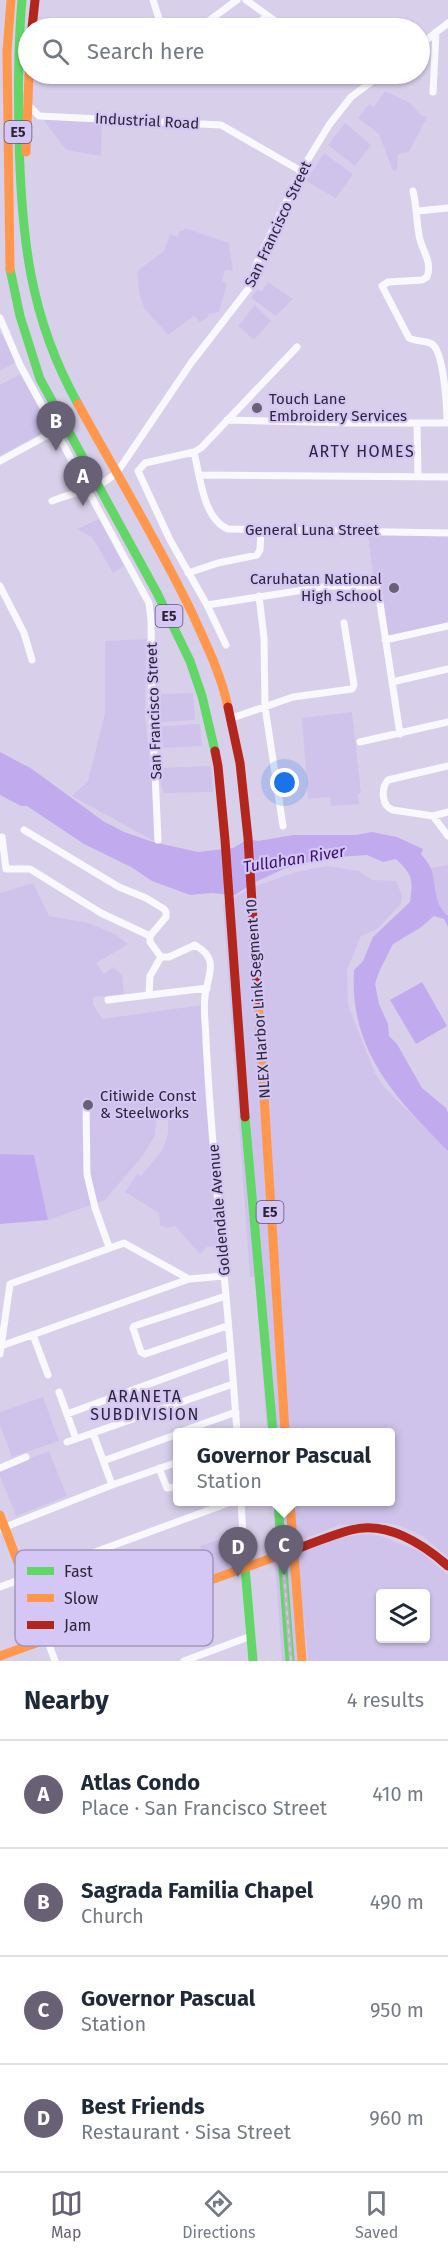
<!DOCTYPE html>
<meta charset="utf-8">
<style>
body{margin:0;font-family:"Fira Sans",sans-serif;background:#f6f6f7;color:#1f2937}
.controls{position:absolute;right:18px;bottom:18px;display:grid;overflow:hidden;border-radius:6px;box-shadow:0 2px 4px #0004}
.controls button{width:54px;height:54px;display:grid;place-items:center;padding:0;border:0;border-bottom:2px solid #e0e1e3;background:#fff;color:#1f2937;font:30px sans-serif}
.you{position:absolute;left:285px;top:783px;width:21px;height:21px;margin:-15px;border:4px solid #fff;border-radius:50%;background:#1a73e8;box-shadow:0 0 0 9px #1a73e833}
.badge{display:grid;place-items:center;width:39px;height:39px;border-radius:50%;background:#686176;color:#fff;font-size:20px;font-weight:700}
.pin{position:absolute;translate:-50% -50px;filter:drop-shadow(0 2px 3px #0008)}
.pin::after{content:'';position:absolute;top:32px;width:21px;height:18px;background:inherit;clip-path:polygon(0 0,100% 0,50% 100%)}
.popup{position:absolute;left:173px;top:1428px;width:222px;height:78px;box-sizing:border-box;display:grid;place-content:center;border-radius:6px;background:#fff;filter:drop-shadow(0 2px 4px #0005);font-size:20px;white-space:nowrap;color:#747a83}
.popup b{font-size:22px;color:#1f2937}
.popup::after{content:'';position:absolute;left:50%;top:100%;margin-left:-12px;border:12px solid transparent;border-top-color:#fff}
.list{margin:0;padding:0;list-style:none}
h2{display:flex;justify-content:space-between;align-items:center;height:78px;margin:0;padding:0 24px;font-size:26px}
h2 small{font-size:20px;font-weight:400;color:#747a83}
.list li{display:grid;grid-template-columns:39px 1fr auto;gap:18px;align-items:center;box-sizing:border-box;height:108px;padding:0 24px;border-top:2px solid #e0e1e3}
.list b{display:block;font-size:22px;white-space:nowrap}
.list p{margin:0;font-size:20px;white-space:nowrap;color:#747a83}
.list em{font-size:20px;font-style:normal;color:#747a83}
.icon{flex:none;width:33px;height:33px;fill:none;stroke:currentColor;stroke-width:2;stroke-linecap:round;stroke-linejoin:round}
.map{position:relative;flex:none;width:448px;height:1661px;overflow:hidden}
.search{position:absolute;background:#fff;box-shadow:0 2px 4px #0004;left:18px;right:18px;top:18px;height:66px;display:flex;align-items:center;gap:15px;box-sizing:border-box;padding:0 21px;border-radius:33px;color:#747a83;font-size:22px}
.sheet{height:510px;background:#fff}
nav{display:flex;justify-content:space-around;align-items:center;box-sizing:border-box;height:84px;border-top:2px solid #e0e1e3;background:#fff;font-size:16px;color:#747a83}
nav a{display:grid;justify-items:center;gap:3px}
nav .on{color:#686176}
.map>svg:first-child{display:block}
.built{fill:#cfc3ec;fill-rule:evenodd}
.green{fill:#d7a5c0}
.water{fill:#c2aaef}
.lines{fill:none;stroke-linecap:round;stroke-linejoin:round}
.street{stroke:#f9f8fc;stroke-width:7}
.fast{stroke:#63d668;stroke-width:9}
.slow{stroke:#ff974d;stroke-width:9}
.jam{stroke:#b3261e;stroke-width:9}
.rail-casing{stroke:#b9b7be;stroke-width:4}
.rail{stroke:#d4c6f5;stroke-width:1.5;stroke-dasharray:4.5;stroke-linecap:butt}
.poi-dot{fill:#686176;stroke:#d4c6f5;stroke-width:2}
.labels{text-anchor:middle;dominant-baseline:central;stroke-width:4.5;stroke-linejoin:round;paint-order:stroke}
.shield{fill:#d4c6f5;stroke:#5e5570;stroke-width:1.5}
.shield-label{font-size:14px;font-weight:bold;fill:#2b2537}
.street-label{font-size:15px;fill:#2b2537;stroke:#d4c6f5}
.poi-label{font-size:15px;fill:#2b2537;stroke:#d4c6f5;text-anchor:start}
.neighbourhood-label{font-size:16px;letter-spacing:1.5px;fill:#2b2537;stroke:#d4c6f5}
.water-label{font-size:16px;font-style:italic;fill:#3c0c6d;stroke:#d4c6f5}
.key{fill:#d4c6f5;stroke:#a196bc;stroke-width:1.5}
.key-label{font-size:16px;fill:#2b2537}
</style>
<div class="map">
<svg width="448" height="1661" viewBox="0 0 448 1661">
<rect width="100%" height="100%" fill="#d8d0ea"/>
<path class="built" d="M385,91l25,12 12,13 5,1 -18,35 -11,2 -1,16 -4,1 -14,-37 -21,-16 11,-14 5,3z
M43,119l59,3 -1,34 -35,-6z
M345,123l26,22 -16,21 -27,-21z
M324,153l29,21 -17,24 -30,-17z
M185,228l44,15 4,28 -8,-1 -3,11 5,2 -8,29 -10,2 -2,4 -7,4 -6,-6 -26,19 -24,-27 -5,-16 -2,-21 27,-20 6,-17 8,3 2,-6h3z
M268,282l25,17 -17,17 -25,-18 6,-9 5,2z
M255,305l16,16 -17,19 -16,-14z
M1,333l15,29 -16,9v-37z
M20,374l31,54 -51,28v-71z
M99,519l25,47 -11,7 -21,-36 -15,-8z
M368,536h80v87l-60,13 -7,-52 -7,-3z
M146,639l-1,78 7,62 2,62 -82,-45 16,-15 17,-68v-72z
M193,693l2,27 -34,2v-28z
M352,712l9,81 -3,1 1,10 -28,2 -1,-9 -22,2 -6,-81z
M200,724l2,22 -39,2 -1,-22z
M211,766l2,26 -50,1 -5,-25z
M448,865v51l-6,-5 -7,-17 -4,-26z
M327,866l32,5 13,9 24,1 6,14 -1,9 -24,25 -16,7 -14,34 1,35 27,68 9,14 64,64v407l-25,-22 -25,-11 -12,-2 -47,2 -40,16 -27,-39h119v-70h-124l-12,-155h-5l-27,-374 33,-17 40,-14z
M33,883l16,33 39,7 27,11 13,10 -32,19 8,11 9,-7 9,8 2,19 -31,3v7l9,15 100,-14 3,88 14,153 -12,1 -7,7 -25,-28 -7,2 -8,-3 -1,-12 -34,-21 12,-18 4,2 22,-27 5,-16v-14h-12l-1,16 -11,19 -39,46 -57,20 -14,-65 -34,-1v-261z
M43,1397l16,44 -47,16 -12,-32v-13z
M49,1451l18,45 -51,20 -16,-40v-6z
M240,1533l2,31 -31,11 -11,-29z
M365,1534l16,2 40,16 27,23v86h-140l-4,-45 2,45h-24l-7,-99 68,-25zM380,1594h46v44h-46z
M184,1554l11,27 -30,10 -11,-27z"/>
<path class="green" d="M125,1587l5,15 -28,9 -5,-14z"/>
<path class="water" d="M0,752l32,17 71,52 21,11 29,10 45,10 35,-4 15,-9 10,2 35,-6h63l16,-3 25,5 26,12 -2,5c4,5 9,11 11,17 4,16 2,33 16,45v11l-4,-8 -10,-3 -14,12 -27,16 -14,28 -4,12 4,20 9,20 1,12 8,8 25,44 24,20 2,5v38c-53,-53 -99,-101 -94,-181l9,-9 10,-24 37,-35c3,-22 3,-27 -14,-43l-13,3 -16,-7 -43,3 -38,10 -33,15 -18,12 -24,-2 -21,2 -38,-14 -21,-14 -47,-23 -57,-38h-6l-21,-11z
M422,982l25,44 -31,18 -26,-44z
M0,1154l34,1 14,65 -48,4z"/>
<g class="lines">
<path class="street" d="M153,0l9,28
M246,0l39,28
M199,28l38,-28
M250,28l17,-11
M405,28h1
M420,45l28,-22
M352,74l16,9
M433,92l3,-60
M27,104l12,12 182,9 80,46
M413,191c4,17 3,27 6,44 2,15 14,26 8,42l-5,3 -34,2 -6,4 27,52c7,4 17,2 23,6 12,8 15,64 15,79
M418,211l30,-3
M0,318l20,47 129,238 2,17 1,86 6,134
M227,420l125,3h96
M417,423l1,54
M194,452c6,24 9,67 34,77l220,4
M0,461l57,-31
M200,475l248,2
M52,501c22,-9 48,-11 66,-30l73,-108 58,-75 8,-25 44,-92 28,-46 22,-28 31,-23
M188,573l30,-10 39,-8 3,-5 1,-19
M0,586l24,47 8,27
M259,596l5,42 1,69 18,119
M207,605l122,-19h46l3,4 22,144
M385,640l63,-14
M226,645l-19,-40 -37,-65 -32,-69 7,-8 49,-11 7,-4 96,-101
M392,682l56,-13
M235,717l58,-20 59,-8 2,-4 -10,-62
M360,742l88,-20
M448,766l-60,14c-7,8 -7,26 5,30l40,6 15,-4
M433,816l15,20
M24,830l95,57 27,11 18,11 2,3v5l-16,19v6l11,15h8l26,-12c25,14 13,29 10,51 -2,14 1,31 1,45 7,131 22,261 31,391
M2,837l4,32h24l71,44 49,23
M149,995l1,-19 11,-19
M108,1000l99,-12
M86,1102l1,72 8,34 13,36
M226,1296l-92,30 -1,2 8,24 4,2 82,-28
M33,1335l15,40
M1,1346l188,-67 35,-3
M0,1354l10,-70 114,-41 65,36
M59,1392l17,47
M67,1414l164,-60
M180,1432l56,-20
M93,1433l19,52
M67,1442l166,-58
M103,1461l75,-27
M0,1468l26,-11
M159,1468l8,20 11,-1
M241,1502l4,65
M0,1529l112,-44 66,-23
M0,1587l231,-85
M47,1639l8,22
M184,1661l67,-25"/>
<path class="fast" d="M22,0c-4,45 -4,91 -3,136 2,98 10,181 59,268
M10,269l10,47 20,63 117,214 33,68 12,35 13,55
M245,1117l28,315
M278,1502l12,159
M245,1567l8,94"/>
<path class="slow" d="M26,152l3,-78
M10,269l-3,-217 4,-52
M78,404c38,69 80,138 114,209 14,31 29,61 36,94
M258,1000l27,432
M290,1502l12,159
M0,1515l47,124
M0,1656l294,-106"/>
<path class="jam" d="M32,28l3,-28
M228,707l12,56 8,75 10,162
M215,751l3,15 7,74 20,277
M294,1550c19,-7 38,-15 57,-20 35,-10 72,14 97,36"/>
<g class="rail-casing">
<path id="rail" d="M284,1575l7,86"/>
</g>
<use href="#rail" class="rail"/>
</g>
<g class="poi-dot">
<circle cx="257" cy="408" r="6"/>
<circle cx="394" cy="588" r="6"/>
<circle cx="88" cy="1105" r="6"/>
</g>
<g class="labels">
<g class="shield">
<rect x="4.5" y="121" width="27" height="22" rx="4.5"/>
<rect x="155.5" y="605" width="27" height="22" rx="4.5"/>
<rect x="256.5" y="1201" width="27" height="22" rx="4.5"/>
</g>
<g class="shield-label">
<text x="18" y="132">E5</text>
<text x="169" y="616">E5</text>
<text x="270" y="1212">E5</text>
</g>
<g class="street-label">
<text transform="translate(147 121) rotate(3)">Industrial Road</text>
<text transform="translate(278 224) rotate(-65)">San Francisco Street</text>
<text x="312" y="530">General Luna Street</text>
<text transform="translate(154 711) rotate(-92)">San Francisco Street</text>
<text transform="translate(258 999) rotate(-94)">NLEX Harbor Link Segment 10</text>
<text transform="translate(219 1210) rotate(-95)">Goldendale Avenue</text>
</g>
<g class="poi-label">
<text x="269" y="399">Touch Lane<tspan x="269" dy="17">Embroidery Services</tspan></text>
<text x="382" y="579" text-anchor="end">Caruhatan National<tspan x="382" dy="17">High School</tspan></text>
<text x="100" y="1096">Citiwide Const<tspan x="100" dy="17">&amp; Steelworks</tspan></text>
</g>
<g class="neighbourhood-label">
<text x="362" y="451">ARTY HOMES</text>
<text x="145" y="1396">ARANETA<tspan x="145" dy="18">SUBDIVISION</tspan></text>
</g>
<g class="water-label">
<text transform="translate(294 859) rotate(-9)">Tullahan River</text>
</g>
</g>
<rect x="15" y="1550" width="198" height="96" rx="9" class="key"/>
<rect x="27" y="1567" width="27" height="8" fill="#63d668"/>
<rect x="27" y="1594" width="27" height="8" fill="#ff974d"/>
<rect x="27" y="1621" width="27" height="8" fill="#b3261e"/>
<g class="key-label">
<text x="64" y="1577">Fast</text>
<text x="64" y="1604">Slow</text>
<text x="64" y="1631">Jam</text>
</g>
</svg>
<div class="controls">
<button><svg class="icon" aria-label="layers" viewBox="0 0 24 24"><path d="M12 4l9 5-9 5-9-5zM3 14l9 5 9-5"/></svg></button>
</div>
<div class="you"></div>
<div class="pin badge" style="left:83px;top:506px">A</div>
<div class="pin badge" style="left:56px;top:451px">B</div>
<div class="pin badge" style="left:284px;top:1575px">C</div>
<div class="popup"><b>Governor Pascual</b>Station</div>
<div class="pin badge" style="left:238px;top:1577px">D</div>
<div class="search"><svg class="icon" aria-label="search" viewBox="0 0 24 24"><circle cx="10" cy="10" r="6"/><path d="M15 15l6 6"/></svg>Search here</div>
</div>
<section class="sheet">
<h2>Nearby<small>4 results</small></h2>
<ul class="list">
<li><span class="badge">A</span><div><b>Atlas Condo</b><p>Place · San Francisco Street</p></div><em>410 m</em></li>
<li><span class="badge">B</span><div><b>Sagrada Familia Chapel</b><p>Church</p></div><em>490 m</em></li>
<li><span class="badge">C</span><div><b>Governor Pascual</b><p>Station</p></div><em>950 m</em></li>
<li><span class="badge">D</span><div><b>Best Friends</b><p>Restaurant · Sisa Street</p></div><em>960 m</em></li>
</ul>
</section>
<nav>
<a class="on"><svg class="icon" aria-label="map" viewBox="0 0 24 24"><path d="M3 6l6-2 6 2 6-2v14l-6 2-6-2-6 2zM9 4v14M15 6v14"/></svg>Map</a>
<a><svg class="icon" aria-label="directions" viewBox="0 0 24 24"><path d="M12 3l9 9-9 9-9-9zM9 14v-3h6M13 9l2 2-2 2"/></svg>Directions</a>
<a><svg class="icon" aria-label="saved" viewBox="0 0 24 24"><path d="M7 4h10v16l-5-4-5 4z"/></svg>Saved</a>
</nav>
